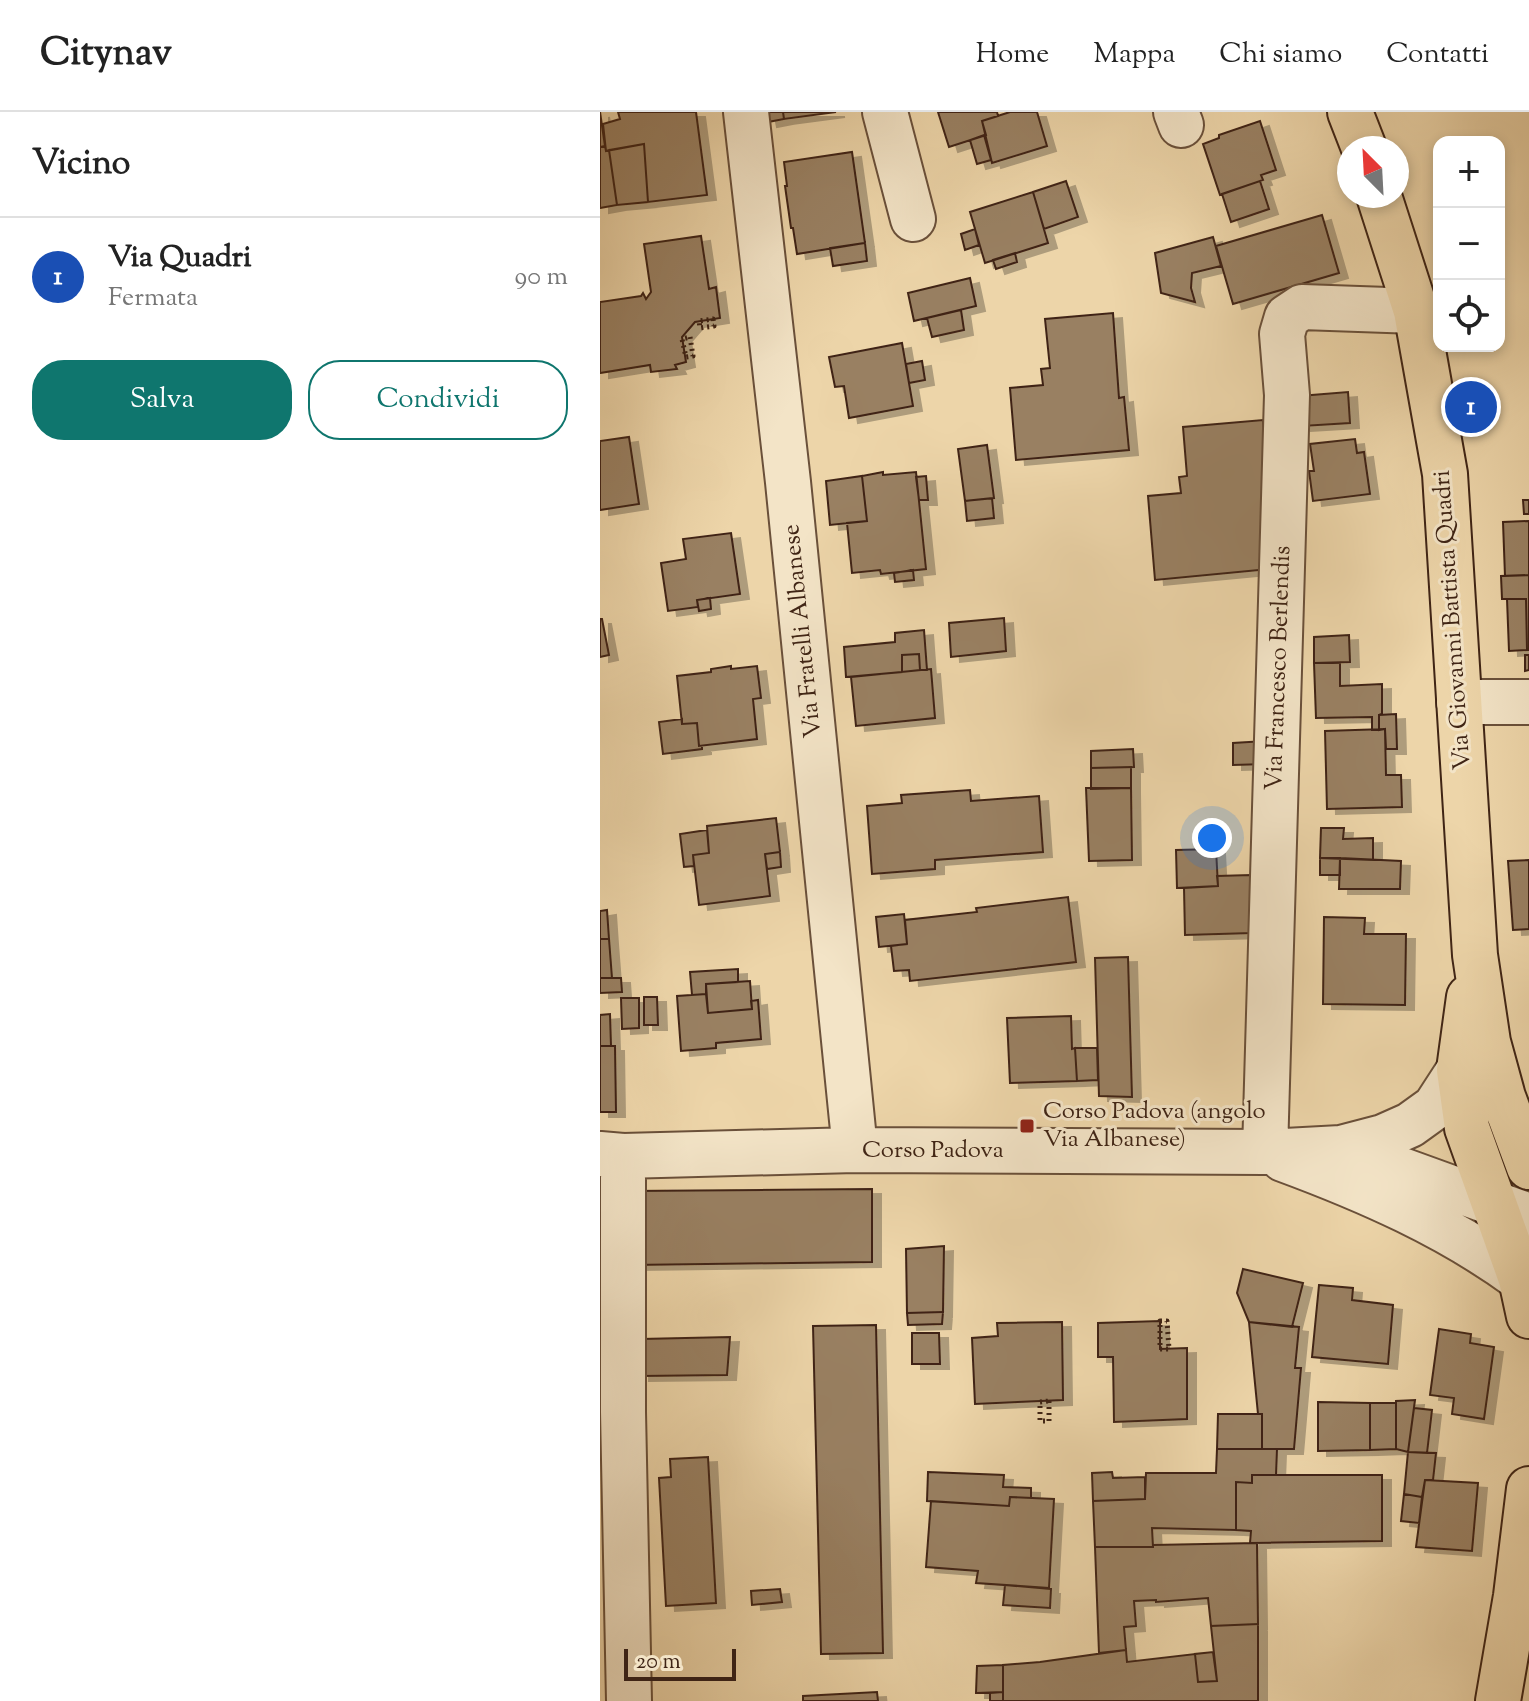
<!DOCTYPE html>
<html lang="it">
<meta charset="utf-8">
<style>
body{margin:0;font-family:"Sorts Mill Goudy",serif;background:#f6f6f6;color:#222}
.controls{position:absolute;right:24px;top:24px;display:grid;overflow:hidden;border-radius:16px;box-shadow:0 4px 12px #0003}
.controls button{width:72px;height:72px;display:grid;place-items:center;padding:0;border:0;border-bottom:2px solid #e0e0e0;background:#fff;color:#222;font:40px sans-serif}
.compass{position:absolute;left:737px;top:24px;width:72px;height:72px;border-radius:50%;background:#fff;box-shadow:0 4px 12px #0003;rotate:336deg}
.scale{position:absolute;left:24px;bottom:20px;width:112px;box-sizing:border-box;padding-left:8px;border:4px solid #3f2415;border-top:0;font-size:22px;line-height:28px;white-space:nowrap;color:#3f2415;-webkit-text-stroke:6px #f3e4c7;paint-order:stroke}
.you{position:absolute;left:612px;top:726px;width:28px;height:28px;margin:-20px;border:6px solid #fff;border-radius:50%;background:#1a73e8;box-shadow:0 0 0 12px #1a73e833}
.badge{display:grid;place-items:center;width:52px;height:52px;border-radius:50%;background:#0f766e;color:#fff;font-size:26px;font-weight:700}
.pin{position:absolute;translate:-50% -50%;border:4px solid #fff;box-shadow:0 2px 8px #0006}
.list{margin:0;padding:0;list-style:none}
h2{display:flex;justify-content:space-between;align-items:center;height:104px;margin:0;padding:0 32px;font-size:34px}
h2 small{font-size:26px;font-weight:400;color:#767676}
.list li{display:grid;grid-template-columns:52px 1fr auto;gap:24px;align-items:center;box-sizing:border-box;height:120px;padding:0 32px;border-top:2px solid #e0e0e0}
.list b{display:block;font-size:30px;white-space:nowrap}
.list p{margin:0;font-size:26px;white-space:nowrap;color:#767676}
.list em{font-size:26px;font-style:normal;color:#767676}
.actions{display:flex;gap:16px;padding:24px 32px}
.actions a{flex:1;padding:18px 0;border:2px solid #0f766e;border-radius:32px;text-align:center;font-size:28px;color:#0f766e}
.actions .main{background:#0f766e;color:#fff}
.icon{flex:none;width:44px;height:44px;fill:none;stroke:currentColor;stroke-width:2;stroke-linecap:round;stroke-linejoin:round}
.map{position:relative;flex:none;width:929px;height:1589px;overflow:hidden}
header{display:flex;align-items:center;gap:48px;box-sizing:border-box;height:112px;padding:0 40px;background:#fff;border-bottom:2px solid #e0e0e0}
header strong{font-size:38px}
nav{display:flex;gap:44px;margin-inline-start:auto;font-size:28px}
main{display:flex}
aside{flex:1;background:#fff}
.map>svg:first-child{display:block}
.building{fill:#998062;stroke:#3f2415;stroke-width:2;filter:url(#shadow)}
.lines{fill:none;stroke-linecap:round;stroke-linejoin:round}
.minor-casing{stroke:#6a503a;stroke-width:48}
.major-casing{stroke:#3f2415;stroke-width:48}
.path{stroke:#3f2415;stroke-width:5;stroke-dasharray:2 4;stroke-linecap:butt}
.minor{stroke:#f3e4c7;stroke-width:44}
.major{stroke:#edd5a9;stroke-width:44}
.poi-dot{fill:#8f2418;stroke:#f3e4c7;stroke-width:3}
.labels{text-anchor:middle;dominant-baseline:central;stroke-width:6;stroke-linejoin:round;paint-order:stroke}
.street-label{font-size:24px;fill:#3f2415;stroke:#f3e4c7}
.poi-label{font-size:24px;fill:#3f2415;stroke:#f3e4c7;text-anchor:start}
</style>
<header>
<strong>Citynav</strong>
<nav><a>Home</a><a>Mappa</a><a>Chi siamo</a><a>Contatti</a></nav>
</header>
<main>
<aside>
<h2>Vicino<small></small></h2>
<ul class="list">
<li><span class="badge" style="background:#1a4fb4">1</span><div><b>Via Quadri</b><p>Fermata</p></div><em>90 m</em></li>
</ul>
<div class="actions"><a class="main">Salva</a><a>Condividi</a></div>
</aside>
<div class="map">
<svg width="929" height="1589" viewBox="0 0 929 1589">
<defs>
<filter id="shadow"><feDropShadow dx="9" dy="5" stdDeviation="0" flood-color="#0004"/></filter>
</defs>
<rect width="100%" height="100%" fill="#edd5a9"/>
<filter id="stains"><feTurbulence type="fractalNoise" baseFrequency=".0025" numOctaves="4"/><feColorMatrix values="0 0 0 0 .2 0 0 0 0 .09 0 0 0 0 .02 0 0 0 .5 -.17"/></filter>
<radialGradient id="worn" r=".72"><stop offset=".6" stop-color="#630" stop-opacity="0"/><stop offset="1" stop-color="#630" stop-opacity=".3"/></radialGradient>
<path class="building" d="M0,0l5,34 -5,1z
M18,0h78l11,83 -59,7 -4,-58 -38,7 -3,-27 17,-5z
M166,0h17l1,7 -16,3z
M183,0h53l-52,7z
M338,0h59l1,4 -16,5 4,14 -37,12z
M410,0h27l10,34 -55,17 -10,-42z
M660,9l16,49 -15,5 2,5 -43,15 -17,-51 16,-6v-3z
M384,23l7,25 -14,4 -7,-24z
M44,32l4,58 -31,3 -8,-55z
M5,34l1,5 3,-1 8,55 -17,3v-61z
M252,40l13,91 -68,11 -4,-26h-2l-6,-42h2l-3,-24z
M466,69l12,36 -34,12 -11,-37z
M660,69l9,28 -38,13 -9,-28z
M433,80l15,51 -63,20 -15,-51z
M722,103l17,58 -106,31 -17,-58z
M375,117l4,16 -14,5 -4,-16z
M101,124l8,53 7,-2 4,31 -25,4 -13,15 4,25 -11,3 2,4 -26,3 -1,-7 -50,8v-71l41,-6 2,-3 3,6 5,-7 -7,-48z
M613,125l8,29 -29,7 -1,15 4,14 -34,-9 -6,-40z
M265,131l2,18 -34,5 -3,-18z
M415,141l2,9 -21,7 -3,-9z
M370,166l6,28 -62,15 -6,-28z
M361,198l3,20 -32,7 -5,-19z
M513,201l6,85 5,-1 5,53 -113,10 -6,-72 33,-3 -2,-16 9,-1 -5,-49z
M302,231l11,63 -64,12 -5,-32 -9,1 -6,-30z
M322,249l3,19 -16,3 -3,-19z
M748,280l2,31 -48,3 -2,-30z
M663,308l5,85 12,63 -125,12 -7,-84 33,-3 -2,-16 8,-1 -4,-49z
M29,325l10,67 -39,6v-69z
M755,327l2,14 7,-1 6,42 -57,7 -4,-30h5l-4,-27z
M387,333l7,53 -29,3 -7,-52z
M283,360v3l33,-3 10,97 -45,5 -1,-4 -28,3 -5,-50 20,-2 -5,-45z
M262,364l5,45 -37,4 -4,-44z
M326,364l2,24h-9l-3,-23z
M392,386l2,20 -27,3 -2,-20z
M923,388h6v14h-5z
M929,409v54l-24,1 -2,-54z
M131,421l9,61 -43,6 1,7 -30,4 -7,-48 25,-4 -3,-20z
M313,458l1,10 -19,2 -1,-9z
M929,463v75h-2l-1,-51h-24l-1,-23z
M110,486l1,11 -12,2 -2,-11z
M907,487h19l1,51 -18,1z
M404,506l2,33 -55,6 -2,-34z
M0,507h2l7,36 -9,2z
M324,518l3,40h-7l-1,-16 -17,1v17l-56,5 -2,-30 51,-5v-9z
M749,523l1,27 -36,1v-26z
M319,542l1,16 -18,2v-17z
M925,543h4v15l-4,1z
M714,551h26v23l42,-2v30l-3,1v15h-7v-13l-56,1z
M131,554v3l26,-3 4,32 -8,1 4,40 -58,7 -2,-23 -15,1 -5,-48 34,-4v-3z
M331,557l4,49 -79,8 -5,-49z
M796,602l1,35h-11l-1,-20 -6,1v-15z
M82,607v5l15,-1 2,23h3v3l-39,5 -4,-32z
M785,617l1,46h15l1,32 -75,2 -2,-78z
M665,629l1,23 -33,1v-22z
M533,637l1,18 -43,1v-17z
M531,655v21l-40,1v-21z
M486,676h45l1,72 -43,1z
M370,678l1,11 68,-5 4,56 -108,8v9l-63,5 -5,-68 35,-3 -1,-8z
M176,706l4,34 -15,2 5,42 -71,9 -6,-50 16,-2 -2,-27z
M721,716h23l-1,11 30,-1v22l-53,-2z
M107,718l2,23 -16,2 1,11 -10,1 -4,-33z
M616,737l2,37 -41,2 -1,-38z
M180,740l1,15 -14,2 -2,-15z
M720,746h20v17h-20z
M740,746l61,3 -1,28h-61z
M929,748v69l-16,1 -5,-69z
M651,763l1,58 -67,2 -1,-47 34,-2 -1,-10z
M468,785l8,65 -166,19 -1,-11 -15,1 -3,-25 16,-2 -2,-24 72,-8 -1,-4z
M7,798l2,29h-9v-28z
M304,802l3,30 -28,3 -3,-30z
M724,805l41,1 -1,16h42l-1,71 -82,-1z
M0,827h9l3,39h-12z
M528,845l4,140 -33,-1 -4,-138z
M138,857v13l-32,2v10l-14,1 -2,-23z
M0,866h21l1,14 -22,1z
M150,869l2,28 -44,4 -2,-29z
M106,882l2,19 44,-4 -1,-8 7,-1 3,39 -45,4v5l-35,3 -4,-55z
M44,885h13l1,28h-14z
M21,886h18v30l-17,1z
M10,902l1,32h-11v-31z
M471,904l1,33 3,-1 2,33 -67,2 -3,-65z
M0,934h15l1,66h-16z
M475,936h22l1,32 -21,1z
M272,1077v73l-242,3 -2,-74z
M344,1134l-1,66 -36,1 -1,-64z
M643,1157l60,14 -11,44 -43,-5 -12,-29z
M719,1173l34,3 -1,12 41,5 -5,59 -76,-7z
M343,1200l-1,12 -34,1 -1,-12z
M560,1209v28l27,-1v71l-73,3 -1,-65h-15v-34z
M462,1210l1,78 -88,4 -3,-66 26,-2 -1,-13z
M649,1210l50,5 -4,41h6l-7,81h-32v-35h-4z
M276,1213l7,328 -62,1 -8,-328z
M839,1217l32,5 -1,9 24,4 -10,72 -32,-5 2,-16 -24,-3z
M312,1221h27l1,31h-28z
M130,1225l-3,38 -87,1 1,-37z
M815,1288l-7,52 -12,-3v-48z
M718,1290l52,1v47l-52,1z
M770,1291h26v46l-26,1z
M814,1296l18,2 -5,43 -19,-1z
M618,1302h44v35h-45z
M617,1337h60l-1,26h-24v8l-16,-1v48l-84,-2 1,19h-58l-2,-46 52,-2 1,-26h70z
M808,1340l28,1 -3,27h-8l-3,17 -18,-3z
M108,1345l8,146 -50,3 -7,-128 12,-1 -1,-18z
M328,1360l76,3 -1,12 28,1v10l-21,-1 -1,9 -82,-5z
M512,1360l1,6 32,-1v22l-52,2 -1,-28z
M652,1363h130v66l-132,2 1,-12 -15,-1v-48l16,1z
M825,1368l53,3 -6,68 -56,-4z
M804,1382l18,3 -3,26 -18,-2z
M410,1385l44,2 -5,89 -73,-5 2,-12 -52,-4 5,-66 78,5z
M657,1431l1,81 -47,2 -3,-28 -52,4v-2l-22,1 2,25 -12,1 2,23 -27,3 -4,-106h58v-2z
M405,1473l46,4 -1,19 -47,-3z
M180,1477l2,13 -30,3 -1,-14z
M658,1512v77h-255v-36l37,-3 86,-12 1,12 68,-8 3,28 19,-1 -6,-55z
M613,1540l4,29 -19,1 -3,-28z
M403,1553v27l-27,1 1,-27z
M277,1580l1,9h-75v-5z
M403,1580v9h-13v-8z"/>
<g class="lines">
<g class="minor-casing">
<path id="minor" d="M146,0l42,370 67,668
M285,0l28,107
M576,0l5,13
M859,590h70
M741,1036l188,68
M665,1040l22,-757 -5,-61 5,-17 15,-10 114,4
M0,1042l23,2 232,-6 410,2 76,-4 42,-11 27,-12 25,-18 24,-37h25
M23,1044v256l6,289
M683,1047c84,31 166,67 238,120"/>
</g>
<g class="major-casing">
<path id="major" d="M750,0l14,36
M779,84l37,115 29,163 30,481 13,87 15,55 26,70
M869,885l-10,73 8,58 54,151 8,37
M898,1589l18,-105 13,-107"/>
</g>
<path class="path" d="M113,207l1,7 -14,2 -1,-7z
M90,225l3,19 -7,1 -4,-18z
M560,1209h7l2,28h-9z
M449,1289v20h-9v-19z"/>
<use href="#minor" class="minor"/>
<use href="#major" class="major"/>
</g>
<rect class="poi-dot" x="419" y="1006" width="16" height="16" rx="4"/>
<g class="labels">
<g class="street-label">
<text transform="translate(853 508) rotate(-94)">Via Giovanni Battista Quadri</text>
<text transform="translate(203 519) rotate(-96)">Via Fratelli Albanese</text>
<text transform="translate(679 556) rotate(-88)">Via Francesco Berlendis</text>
<text x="333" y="1039">Corso Padova</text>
</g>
<g class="poi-label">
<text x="443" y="1000">Corso Padova (angolo<tspan x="443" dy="28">Via Albanese)</tspan></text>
</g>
</g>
<rect width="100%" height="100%" filter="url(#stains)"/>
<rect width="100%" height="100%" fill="url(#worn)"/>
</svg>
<div class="controls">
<button>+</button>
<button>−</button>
<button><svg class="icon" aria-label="locate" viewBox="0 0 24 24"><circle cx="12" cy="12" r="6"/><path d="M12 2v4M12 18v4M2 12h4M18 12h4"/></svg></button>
</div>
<svg class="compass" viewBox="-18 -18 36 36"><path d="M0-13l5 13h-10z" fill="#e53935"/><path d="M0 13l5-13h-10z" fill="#767676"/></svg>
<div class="scale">20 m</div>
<div class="you"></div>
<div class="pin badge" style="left:871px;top:295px;background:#1a4fb4">1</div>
</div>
</main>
